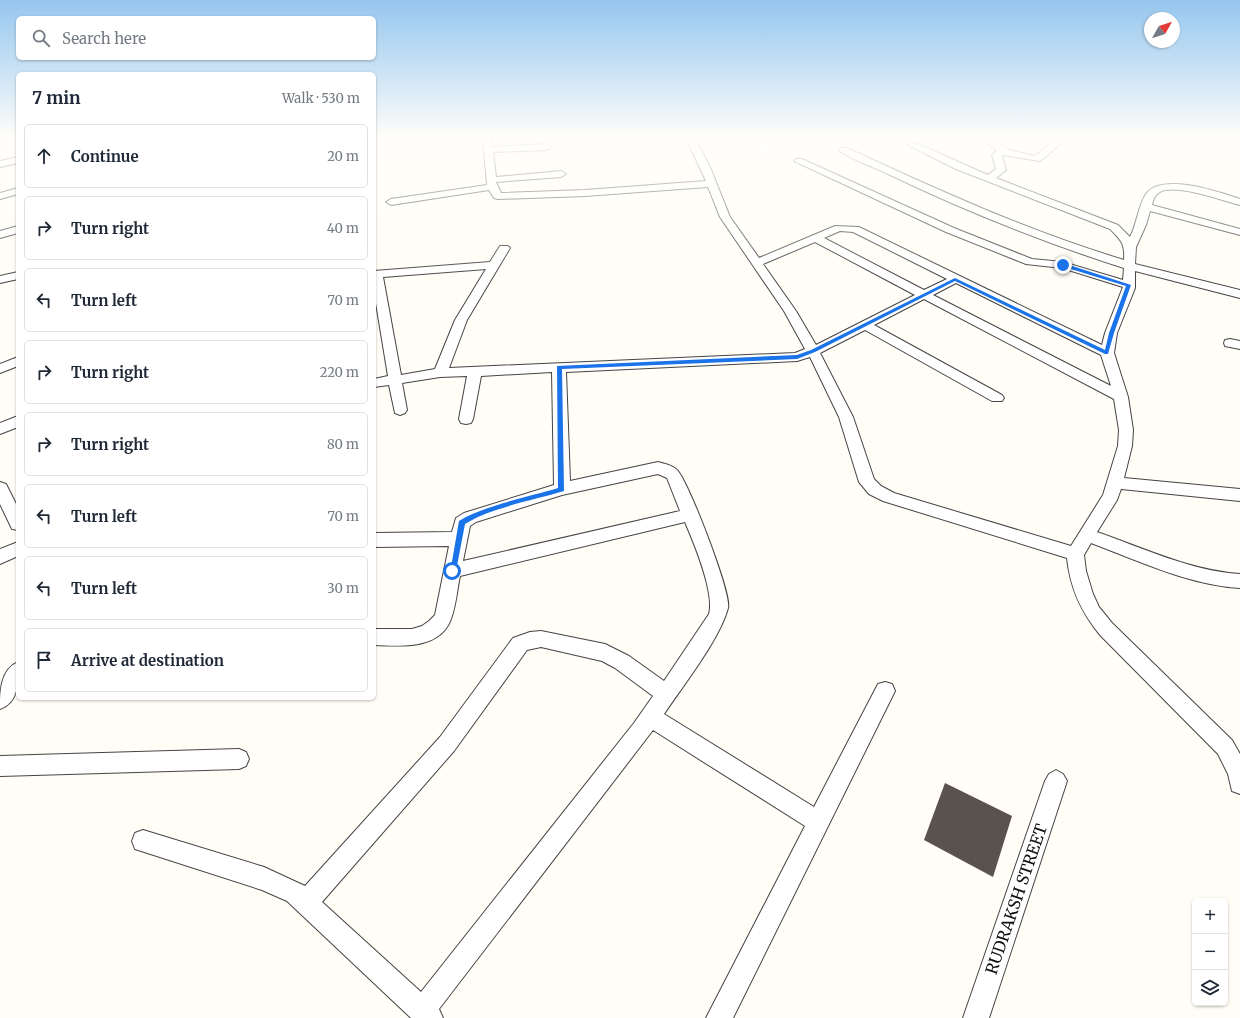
<!DOCTYPE html>
<meta charset="utf-8">
<style>
body{margin:0;font-family:Merriweather,serif;background:#f6f6f7;color:#1f2937}
.controls{position:absolute;right:12px;bottom:12px;display:grid;overflow:hidden;border-radius:6px;box-shadow:0 1px 3px #0004}
.controls button{width:36px;height:36px;display:grid;place-items:center;padding:0;border:0;border-bottom:1px solid #e0e1e3;background:#fff;color:#1f2937;font:20px sans-serif}
.compass{position:absolute;left:1144px;top:12px;width:36px;height:36px;border-radius:50%;background:#fff;box-shadow:0 1px 3px #0004;rotate:51deg}
.stop{position:absolute;width:12px;height:12px;margin:-9px;border:3px solid #1a73e8;border-radius:50%;background:#fff}
.stop.end{background:#1a73e8;border-color:#fff;box-shadow:0 1px 4px #0008}
.list{margin:0;padding:0;list-style:none}
h2{display:flex;justify-content:space-between;align-items:center;height:52px;margin:0;padding:0 16px;font-size:17px}
h2 small{font-size:13px;font-weight:400;color:#747a83}
.list li{display:grid;grid-template-columns:26px 1fr auto;gap:12px;align-items:center;box-sizing:border-box;height:64px;margin:0 8px 8px;padding:0 8px;border:1px solid #e0e1e3;border-radius:6px}
.list b{display:block;font-size:15px;white-space:nowrap}
.list em{font-size:13px;font-style:normal;color:#747a83}
.icon{flex:none;width:22px;height:22px;fill:none;stroke:currentColor;stroke-width:2;stroke-linecap:round;stroke-linejoin:round}
.map{position:relative;flex:none;width:1240px;height:1018px;overflow:hidden}
.search{position:absolute;background:#fff;box-shadow:0 1px 3px #0004;left:16px;top:16px;width:360px;height:44px;display:flex;align-items:center;gap:10px;box-sizing:border-box;padding:0 14px;border-radius:6px;color:#747a83;font-size:15px}
.panel{position:absolute;background:#fff;box-shadow:0 1px 3px #0004;left:16px;top:72px;width:360px;height:628px;border-radius:6px}
.map>svg:first-child{display:block}
.building{fill:#5a524d}
.lines{fill:none;stroke-linecap:round;stroke-linejoin:round}
.street-casing{stroke:#444;stroke-width:2}
.street{fill:#fff;fill-rule:evenodd}
.route{fill:#1a73e8}
.labels{text-anchor:middle;dominant-baseline:central;stroke-width:4;stroke-linejoin:round;paint-order:stroke}
.near-street-label{font-size:16px;fill:#111;stroke:#fff}
</style>
<div class="map">
<svg width="1240" height="1018" viewBox="0 0 1240 1018">
<rect width="100%" height="100%" fill="#fffdf5"/>
<path class="building" d="M945,783l67,33 -19,61 -69,-37z"/>
<g class="lines">
<g class="street-casing">
<path id="street" d="M483,138h9v9l55,-3 5,3 -5,3 -54,2 3,25 65,-6 5,3 -5,3 -65,5 5,11 84,-3 121,-9 -20,-43h9l15,29 20,50 29,41 76,-32 24,1 243,118 3,-12 18,-46 -61,-19 -36,-4 -80,-32 -152,-71 2,-2h6l152,69 78,31 31,3 60,18 1,-12c-82,-26 -161,-58 -238,-95 -11,-5 -40,-16 -47,-23l2,-2h6c91,42 181,83 277,112 1,-16 -2,-19 -14,-31l-154,-60 -48,-24 2,-2h6l72,32 8,-6 -4,-14 5,-5 -19,-12h11l21,12 25,6 23,-18h10l-28,23 -38,-6 4,15 -10,8 122,47 12,12c7,-13 8,-31 16,-43 16,-22 73,-2 94,5v6c-17,-4 -64,-22 -80,-13 -5,3 -7,8 -8,13l88,24v6l-90,-24 -4,14 -10,22 -1,17 105,26v8l-105,-27v17l-18,45 -3,20 14,44 5,33 -1,16 -8,32 116,11v12l-119,-12 -4,11 -20,32c46,16 94,39 143,42v14c-51,-3 -101,-27 -149,-45l-7,12 2,16 7,23 6,13 13,16 120,117 8,14v40l-8,-3 -4,-17 -10,-20 -118,-119c-19,-23 -30,-47 -33,-77l-184,-57 -14,-7 -10,-12 -20,-65 -29,-60 -13,4 -231,11 4,109 88,-19c7,2 14,3 19,8 11,10 55,125 51,138 -8,31 -46,79 -64,106l150,93 64,-123 7,-2 7,2 3,7 -162,327h-27l99,-192 -152,-96 -214,279 4,9h-32l-124,-117 -25,-11 -127,-41 -3,-8 3,-8 8,-3 121,37 41,19 135,-149 73,-99 17,-6 11,-1 64,13 24,12 35,25 45,-67c6,-21 -15,-71 -24,-92l-225,54c-3,14 -4,30 -9,43 -11,31 -51,27 -77,26v-16h38l10,-3 7,-5 6,-6 14,-69 -75,1v-14l78,-1 4,-14 8,-5 90,-28 -2,-113 -71,4 -8,43 -2,4 -5,1 -5,-1 -2,-4 8,-43 -27,1 -38,6 5,27 -2,3 -5,2 -5,-2 -6,-28 -15,2v-8l14,-3 -14,-85v-20l116,-9 10,-16h8l2,2 -43,72 -18,48 346,-15 10,-4 -21,-38 -64,-94 -12,-30 -123,9 -87,3 -4,-1 -5,-8 -98,15 -5,-3 5,-3 96,-14zM840,231l13,1 94,47 -23,11 -100,-52zM815,242l100,53 -99,50 -20,-34 -33,-47zM486,269l-31,51 -20,49 -34,6 -18,-98zM956,283l145,72 10,31 -178,-91zM924,299l190,100 5,31 -1,16 -15,49 -32,51 -177,-53 -13,-7 -7,-7 -21,-62 -33,-64 45,-23 127,71h10l2,-3 -2,-3 -128,-70zM658,474l9,4 13,33 -217,50 7,-35 6,-4 86,-27zM541,647l61,14 13,7 38,28 -19,27 -213,269 -99,-90 132,-151 73,-101z
M18,157v6l-18,4v-6z
M18,188v6l-18,5v-6z
M18,226v7l-18,5v-7z
M18,272v7l-18,4v-7z
M1230,339l10,2v8l-15,-3 -1,-3 1,-3z
M18,357v9l-18,7v-9z
M18,416v11l-18,7v-11z
M0,482l6,2 12,24v22l-6,-1 -12,-25z
M18,542v14l-18,8v-15z
M18,662c0,18 2,40 -18,47 0,-17 0,-39 18,-47z
M239,749l7,3 3,7 -3,7 -7,3 -239,7v-20z
M1056,770l7,4 4,7 -78,237h-26l82,-237 4,-7z"/>
</g>
<use href="#street" class="street"/>
</g>
<linearGradient id="sky" x2="0" y2="1"><stop stop-color="#95c6ee"/><stop offset="0.49" stop-color="#fffefa"/><stop offset="1" stop-color="#fffefa" stop-opacity="0"/></linearGradient>
<rect width="1240" height="281" fill="url(#sky)"/>
<path class="route" d="M1063,263l68,22 -17,48 -6,21h-3l-150,-73 -140,71 -18,7 -235,10 2,122c-30,9 -74,17 -99,33l-9,47 -4,3 -2,-1 9,-52c26,-16 70,-24 99,-33l-1,-122 240,-11 14,-5 144,-72 150,72 4,-17 17,-47 -65,-20z"/>
<g class="labels">
<g class="near-street-label">
<text transform="translate(1016 899) rotate(-71)">RUDRAKSH STREET</text>
</g>
</g>
</svg>
<div class="controls">
<button>+</button>
<button>−</button>
<button><svg class="icon" aria-label="layers" viewBox="0 0 24 24"><path d="M12 4l9 5-9 5-9-5zM3 14l9 5 9-5"/></svg></button>
</div>
<svg class="compass" viewBox="-18 -18 36 36"><path d="M0-13l5 13h-10z" fill="#e53935"/><path d="M0 13l5-13h-10z" fill="#747a83"/></svg>
<div class="stop" style="left:452px;top:571px"></div>
<div class="stop end" style="left:1063px;top:265px"></div>
<div class="search"><svg class="icon" aria-label="search" viewBox="0 0 24 24"><circle cx="10" cy="10" r="6"/><path d="M15 15l6 6"/></svg>Search here</div>
<section class="panel">
<h2>7 min<small>Walk · 530 m</small></h2>
<ul class="list">
<li><svg class="icon" aria-label="ahead" viewBox="0 0 24 24"><path d="M12 20V5M6 11l6-6 6 6"/></svg><div><b>Continue</b></div><em>20 m</em></li>
<li><svg class="icon" aria-label="right" viewBox="0 0 24 24"><path d="M7 20v-9h11M14 6l5 5-5 5"/></svg><div><b>Turn right</b></div><em>40 m</em></li>
<li><svg class="icon" aria-label="left" viewBox="0 0 24 24"><path d="M17 20v-9H6M10 6l-5 5 5 5"/></svg><div><b>Turn left</b></div><em>70 m</em></li>
<li><svg class="icon" aria-label="right" viewBox="0 0 24 24"><path d="M7 20v-9h11M14 6l5 5-5 5"/></svg><div><b>Turn right</b></div><em>220 m</em></li>
<li><svg class="icon" aria-label="right" viewBox="0 0 24 24"><path d="M7 20v-9h11M14 6l5 5-5 5"/></svg><div><b>Turn right</b></div><em>80 m</em></li>
<li><svg class="icon" aria-label="left" viewBox="0 0 24 24"><path d="M17 20v-9H6M10 6l-5 5 5 5"/></svg><div><b>Turn left</b></div><em>70 m</em></li>
<li><svg class="icon" aria-label="left" viewBox="0 0 24 24"><path d="M17 20v-9H6M10 6l-5 5 5 5"/></svg><div><b>Turn left</b></div><em>30 m</em></li>
<li><svg class="icon" aria-label="arrive" viewBox="0 0 24 24"><path d="M6 21V4h12l-3 4 3 4H6"/></svg><div><b>Arrive at destination</b></div></li>
</ul>
</section>
</div>
